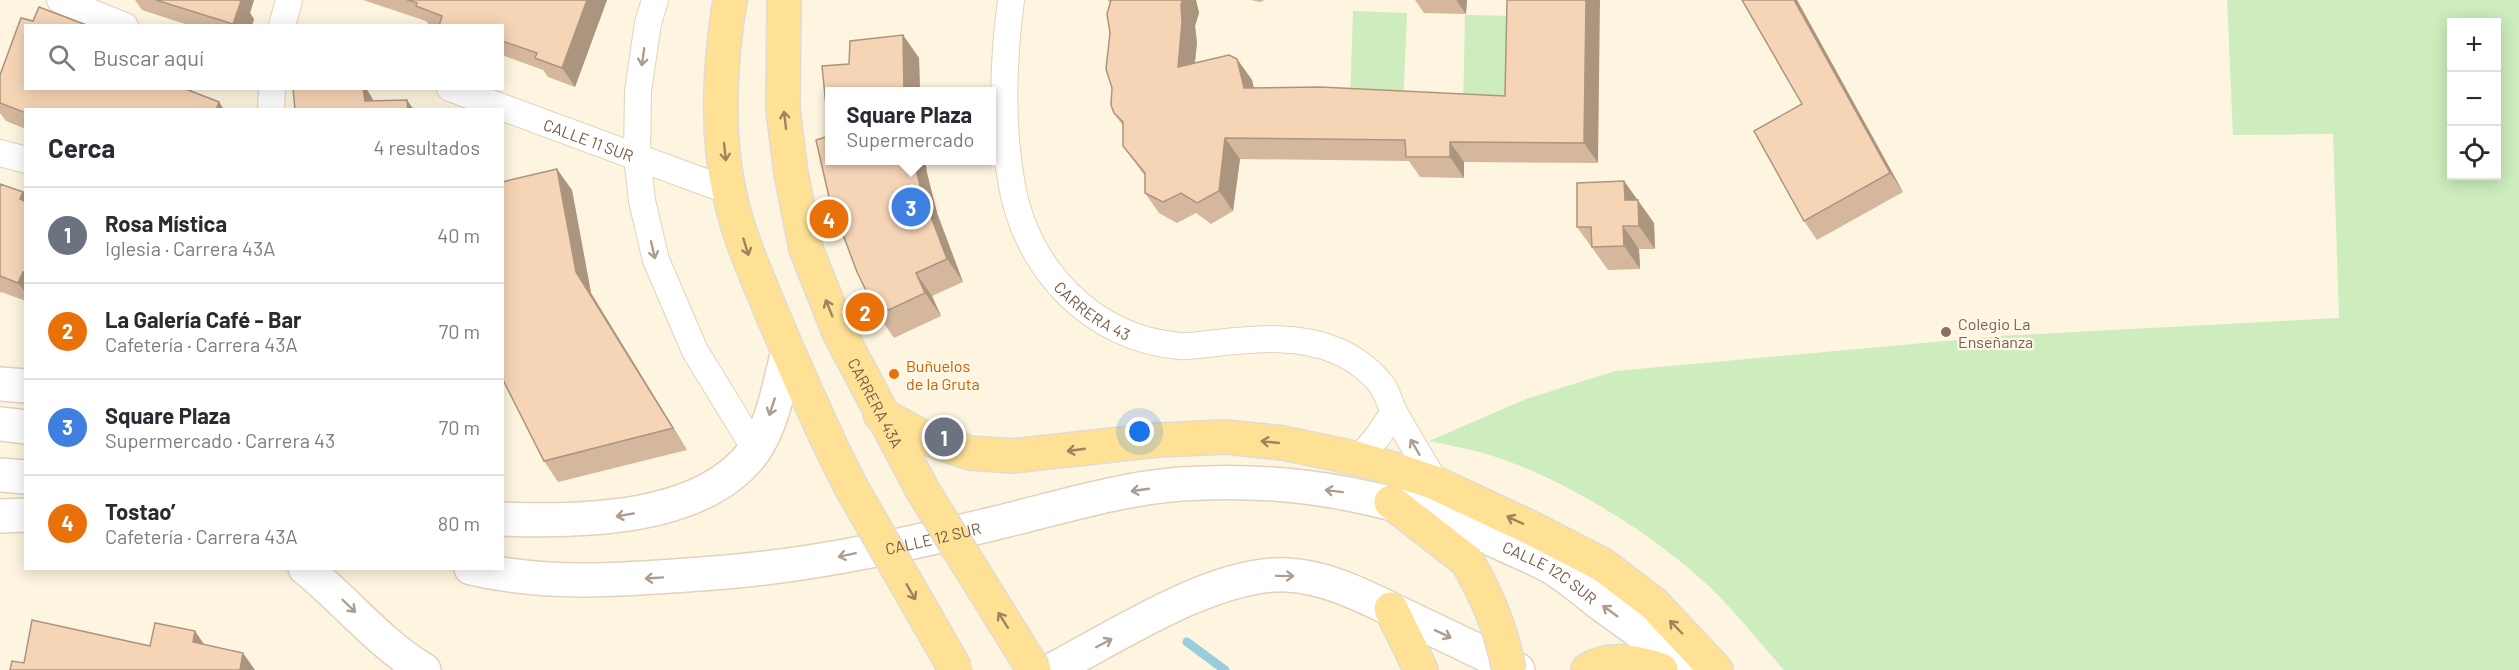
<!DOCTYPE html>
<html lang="es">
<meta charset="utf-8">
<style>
body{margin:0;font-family:Barlow,sans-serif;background:#f7f7f7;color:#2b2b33}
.controls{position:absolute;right:18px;top:18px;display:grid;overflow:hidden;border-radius:0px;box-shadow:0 3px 15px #0003}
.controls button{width:54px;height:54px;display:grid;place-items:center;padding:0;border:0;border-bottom:2px solid #e1e1e2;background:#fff;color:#2b2b33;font:30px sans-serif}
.you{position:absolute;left:1140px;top:432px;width:21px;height:21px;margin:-15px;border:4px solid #fff;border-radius:50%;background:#1a73e8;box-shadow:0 0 0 9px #1a73e833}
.badge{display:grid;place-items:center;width:39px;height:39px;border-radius:50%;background:#b45309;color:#fff;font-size:20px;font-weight:700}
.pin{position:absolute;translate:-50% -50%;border:3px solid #fff;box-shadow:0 2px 6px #0006}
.popup{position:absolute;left:825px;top:87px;width:171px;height:78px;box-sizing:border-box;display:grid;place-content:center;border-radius:0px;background:#fff;filter:drop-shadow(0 2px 4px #0005);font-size:20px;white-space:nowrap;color:#7c7c81}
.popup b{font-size:22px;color:#2b2b33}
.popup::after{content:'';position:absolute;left:50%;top:100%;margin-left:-12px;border:12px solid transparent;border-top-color:#fff}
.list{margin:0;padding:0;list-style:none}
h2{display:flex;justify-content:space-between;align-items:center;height:78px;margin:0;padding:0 24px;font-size:26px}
h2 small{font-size:20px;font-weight:400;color:#7c7c81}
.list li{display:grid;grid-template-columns:39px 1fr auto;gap:18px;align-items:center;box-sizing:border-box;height:96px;padding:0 24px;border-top:2px solid #e1e1e2}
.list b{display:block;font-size:22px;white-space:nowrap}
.list p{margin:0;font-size:20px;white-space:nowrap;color:#7c7c81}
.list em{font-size:20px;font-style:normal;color:#7c7c81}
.icon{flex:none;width:33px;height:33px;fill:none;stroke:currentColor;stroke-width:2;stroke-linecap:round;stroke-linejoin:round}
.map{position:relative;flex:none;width:2519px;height:670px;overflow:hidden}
.search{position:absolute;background:#fff;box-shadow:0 3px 15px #0003;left:24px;top:24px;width:480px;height:66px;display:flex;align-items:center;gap:15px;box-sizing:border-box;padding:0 21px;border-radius:0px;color:#7c7c81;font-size:22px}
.panel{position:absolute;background:#fff;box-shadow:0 3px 15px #0003;left:24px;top:108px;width:480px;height:462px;border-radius:0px}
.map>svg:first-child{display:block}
.green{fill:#cdedbe;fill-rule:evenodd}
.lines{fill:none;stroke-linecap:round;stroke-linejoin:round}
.stream{stroke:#99ccdc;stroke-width:9}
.minor-casing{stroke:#e3d1bb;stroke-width:28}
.tertiary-casing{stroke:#e3d1bb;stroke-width:36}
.primary-casing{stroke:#e1dbd6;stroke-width:36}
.minor{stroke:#fff;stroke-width:26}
.tertiary{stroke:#fff;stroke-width:33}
.primary{stroke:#ffe196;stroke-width:33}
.primary-bridge-casing{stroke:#e1dbd6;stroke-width:36;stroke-linecap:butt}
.primary-bridge{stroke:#ffe196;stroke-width:33}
.wall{fill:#d4b79d}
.shaded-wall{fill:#ac957f}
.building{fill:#f6d5b6;stroke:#ac957f;stroke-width:1.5}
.oneway{stroke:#ad9d8f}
.oneway2{stroke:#a0835d}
.education-dot{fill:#8d6e63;stroke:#fff8e8;stroke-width:2}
.food-dot{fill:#e8710a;stroke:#fff8e8;stroke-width:2}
.labels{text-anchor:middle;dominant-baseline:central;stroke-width:4.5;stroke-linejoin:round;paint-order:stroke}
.street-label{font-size:16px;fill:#775b45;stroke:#fff8e8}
.education-label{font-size:16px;fill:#785e54;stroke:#fff8e8;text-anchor:start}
.food-label{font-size:16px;fill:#c56008;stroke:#fff8e8;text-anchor:start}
</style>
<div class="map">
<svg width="2519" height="670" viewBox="0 0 2519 670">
<rect width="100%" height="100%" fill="#fef5e0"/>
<path class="green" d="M2227,0h292v670h-735c-22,-25 -44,-52 -67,-76 -56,-56 -157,-119 -234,-141 -17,-5 -36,-8 -54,-12l97,-42 89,-28 385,-35 339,-18 -6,-184 -100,1zM2496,22v154h-44v-154z
M1353,11l54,2 -4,92 -53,-2z
M1465,15l52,1 -3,94 -51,-1z"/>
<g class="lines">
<path class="stream" d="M1187,642l38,28"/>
<g class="minor-casing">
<g id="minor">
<path d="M60,0l65,26"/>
<path d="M655,0l-7,23 -10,68 -1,65 5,45 14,59 39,91 60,98"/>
<path id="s1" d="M1011,0c-8,60 -10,126 1,186 15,84 81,153 168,160 11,1 24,-2 36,-3 40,-4 83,-9 121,8 17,7 36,21 46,36 5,8 7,17 11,25 13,24 28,47 41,71"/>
<path d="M282,26l7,-26"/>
<path id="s2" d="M450,88l279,103"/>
<path d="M271,110l1,-22"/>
<path d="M0,153l26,7"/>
<path d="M1359,459l19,-23 16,-24"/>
</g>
</g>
<g class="tertiary-casing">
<g id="tertiary">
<path d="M0,384l26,2"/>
<path d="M0,424l26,3"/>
<path d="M0,475l26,2"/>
<path d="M0,516l26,-1"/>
<path d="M502,519c78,3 202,2 252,-68 19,-26 26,-70 34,-100"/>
<path d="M305,568c40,32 76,77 119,102"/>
<path id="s3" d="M471,568c77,18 152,12 230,6 99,-6 195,-27 291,-50 63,-15 124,-35 189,-40 114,-8 227,14 330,64 13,6 28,12 40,19 17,10 32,23 47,35 31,22 62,45 93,68"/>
<path d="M1052,670c63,-33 164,-99 235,-95 43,2 82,24 120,42 37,18 74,35 111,53"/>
</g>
</g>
<g class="primary-casing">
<g id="primary">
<path d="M730,0c-10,60 -14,132 -1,191 8,43 28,85 44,125 25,58 49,115 78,171"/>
<path id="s4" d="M784,0l-1,110 8,63 15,76 33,83 84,159"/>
<path d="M880,414l43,23 47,16 43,3 145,-16 68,-3 57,6 76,16 38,11 38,13 96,45 72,37 50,38 63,67"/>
<path d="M1391,502l76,59"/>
<path d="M1391,609l30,61"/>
<path d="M1588,670c23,-14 48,-8 73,0"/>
</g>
</g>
<use href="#minor" class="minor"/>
<use href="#tertiary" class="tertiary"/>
<use href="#primary" class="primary"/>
<g class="primary-bridge-casing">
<path id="primary-bridge" d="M851,487l105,183
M923,491l111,179
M1467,561c21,37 34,67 42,109"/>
</g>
<use href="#primary-bridge" class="primary-bridge"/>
</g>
<path class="wall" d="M135,0h119l-4,13 4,6 -2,7h-61l-49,-16z
M363,0h244l-32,87 -27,-10 -5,-7 -41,-15v-29h-72l-4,-5z
M1107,0h89l3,13 -4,13 2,17 -2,20 42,-4 15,21 2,8 251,8 2,-96 91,163 -134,-1v16l-44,-1 -11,-16 -169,-2 -7,52 -22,13 -15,-11 -19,10 -18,-10 -14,-20v-17l-22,-30v-20l-9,-13 -4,-80v-31z
M1251,0h14l-5,2z
M1415,0h52l-1,14 -42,-1z
M1742,0h55l106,192 -86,48 -13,-19 -2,-117z
M39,7l50,19h-63v62h164l3,4 26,10 5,8h-198v19l-20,-8 -6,-8v-38l21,-57 12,3z
M903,35l16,23 1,34h-90v68h95l2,13 10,40 26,69 -31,14 9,20 -47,22 -16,-23 -21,-43 -28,-75 -13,-57 13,-4 -7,-70 27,-2 1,-23z
M1624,181l30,42 1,26h-16l1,20 -32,1 -31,-43z
M0,184l23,8 3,4v105l-25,-9 -1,1z
M572,190l19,103 96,157 -129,32 -14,-21z"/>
<path class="shaded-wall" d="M236,0h18l-4,13 4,6 -2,7h-18l-1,-2z
M587,0h20l-32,87 -13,-19z
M1182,0h14l3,13 -4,13 2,17 -5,45 -14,-21 3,-61z
M1456,0h11l-1,14z
M1586,0h14l-2,163 -14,-20z
M1794,0h3l106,192 -13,-19z
M903,35l16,23 1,34h-16z
M1237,59l15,21 6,28 -14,-20z
M363,88h3l11,18 -12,-5z
M407,100l7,10h-6z
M219,102l5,8h-8z
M1225,138l15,21 -7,52 -14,-20z
M1450,142l14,20v16l-14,-21z
M914,160h11l2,13 10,40 26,69 -16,-23 -26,-69z
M557,169l15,21 19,103 96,157 -14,-22 -97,-156z
M1624,181l30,42 1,26 -16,-23 -14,-26z
M23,192l3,4v12l-6,-9z
M1623,226l16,23 1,20 -16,-23z
M23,272l3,4v17l-8,-10z
M916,273l16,23 9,20 -16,-23z
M195,631l13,19 -15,-8z
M243,653l12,17h-15z"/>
<path class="building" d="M156,0h83l2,1 -8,23z
M407,0h180l-25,68 -27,-10 2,-5 -35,-12v-15h-63l3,-10 -26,-10 1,-3z
M1111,0h71l-1,6 1,16 -4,45 51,-12 8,4 7,29 76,-1 185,9 2,-96h79l-2,143 -134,-1v15h-44l-1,-17 -180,-2 -6,53 -22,12 -16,-10 -18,9 -18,-9v-20l-22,-27v-24l-9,-9 -3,-8 1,-17 -6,-19 4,-36 -3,-19z
M1742,0h52l96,173 -86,48 -50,-90 48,-27z
M39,7l50,19h-63v62h157l36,14 -3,8h-190v3l-26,-10v-28l21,-57 12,3z
M903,35l1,57h-74v68h84l7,30 26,69 -31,14 9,20 -47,22 -21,-43 -28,-75 -13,-57 13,-4 -7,-70 27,-2 1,-23z
M293,88h70l2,13 42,-1 1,10h-113z
M557,169l19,103 97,156 -129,33 -42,-83v-196z
M1624,181l1,19h13l1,26h-16l1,20 -32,1 -1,-20h-14v-44z
M0,184l23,8 -3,7 6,3v71l-3,-1 -5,11 -18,-7z
M32,620l118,26 5,-23 40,8 -2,11 50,11 -3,17h-230l2,-9 12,2z"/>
<defs><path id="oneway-shaft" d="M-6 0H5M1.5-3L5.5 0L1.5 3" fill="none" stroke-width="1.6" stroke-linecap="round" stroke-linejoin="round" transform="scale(1.5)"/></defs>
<g class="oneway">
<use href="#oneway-shaft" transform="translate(643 57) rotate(98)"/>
<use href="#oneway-shaft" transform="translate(653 250) rotate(77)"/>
<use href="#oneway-shaft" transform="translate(772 407) rotate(108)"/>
<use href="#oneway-shaft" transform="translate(1415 447) rotate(-120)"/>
<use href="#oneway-shaft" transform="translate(1140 490) rotate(172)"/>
<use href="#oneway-shaft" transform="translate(1334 491) rotate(-173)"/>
<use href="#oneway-shaft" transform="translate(625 515) rotate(170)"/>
<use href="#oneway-shaft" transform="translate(847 555) rotate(168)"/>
<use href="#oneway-shaft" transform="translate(1285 576) rotate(1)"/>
<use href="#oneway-shaft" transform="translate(654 578) rotate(176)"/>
<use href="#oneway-shaft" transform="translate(349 606) rotate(44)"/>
<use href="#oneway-shaft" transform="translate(1610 611) rotate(-144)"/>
<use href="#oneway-shaft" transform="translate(1443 634) rotate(25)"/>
<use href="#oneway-shaft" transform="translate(1104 643) rotate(-28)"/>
</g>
<g class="oneway2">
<use href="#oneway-shaft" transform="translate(785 120) rotate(-97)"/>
<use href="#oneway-shaft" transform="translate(725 152) rotate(84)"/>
<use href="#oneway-shaft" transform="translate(746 247) rotate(73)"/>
<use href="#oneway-shaft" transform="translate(829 308) rotate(-112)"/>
<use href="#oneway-shaft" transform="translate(1270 442) rotate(-174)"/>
<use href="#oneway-shaft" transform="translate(1076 450) rotate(172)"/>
<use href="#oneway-shaft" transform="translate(1515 520) rotate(-155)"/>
<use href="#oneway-shaft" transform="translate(911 592) rotate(60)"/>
<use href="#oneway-shaft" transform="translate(1003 620) rotate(-122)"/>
<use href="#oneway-shaft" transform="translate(1676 627) rotate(-134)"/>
</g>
<circle class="education-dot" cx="1946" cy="332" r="6"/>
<circle class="food-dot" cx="894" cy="374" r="6"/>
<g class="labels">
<g class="street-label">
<text stroke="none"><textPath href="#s2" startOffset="148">CALLE 11 SUR</textPath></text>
<text stroke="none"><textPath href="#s1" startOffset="340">CARRERA 43</textPath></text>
<text stroke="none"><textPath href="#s4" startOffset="420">CARRERA 43A</textPath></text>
<text stroke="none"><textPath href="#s3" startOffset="466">CALLE 12 SUR</textPath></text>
<text stroke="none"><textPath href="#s3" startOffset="1106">CALLE 12C SUR</textPath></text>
</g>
<g class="education-label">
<text x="1958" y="323">Colegio La<tspan x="1958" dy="18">Enseñanza</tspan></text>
</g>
<g class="food-label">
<text x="906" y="365">Buñuelos<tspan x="906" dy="18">de la Gruta</tspan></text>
</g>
</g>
</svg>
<div class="controls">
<button>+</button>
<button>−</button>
<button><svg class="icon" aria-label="locate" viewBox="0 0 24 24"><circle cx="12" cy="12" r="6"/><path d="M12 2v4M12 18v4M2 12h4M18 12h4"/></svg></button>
</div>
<div class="you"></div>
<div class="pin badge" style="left:944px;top:437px;background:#6b7280">1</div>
<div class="pin badge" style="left:865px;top:312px;background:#e8710a">2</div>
<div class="pin badge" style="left:911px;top:207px;background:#3f7fe0">3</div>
<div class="popup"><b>Square Plaza</b>Supermercado</div>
<div class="pin badge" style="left:829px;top:219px;background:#e8710a">4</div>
<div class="search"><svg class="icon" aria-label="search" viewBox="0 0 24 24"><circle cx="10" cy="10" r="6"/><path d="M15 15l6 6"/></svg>Buscar aquí</div>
<section class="panel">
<h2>Cerca<small>4 resultados</small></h2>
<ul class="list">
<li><span class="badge" style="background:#6b7280">1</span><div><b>Rosa Mística</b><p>Iglesia · Carrera 43A</p></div><em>40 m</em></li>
<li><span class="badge" style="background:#e8710a">2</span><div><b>La Galería Café - Bar</b><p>Cafetería · Carrera 43A</p></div><em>70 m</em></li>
<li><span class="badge" style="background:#3f7fe0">3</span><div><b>Square Plaza</b><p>Supermercado · Carrera 43</p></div><em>70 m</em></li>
<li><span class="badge" style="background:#e8710a">4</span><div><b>Tostao’</b><p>Cafetería · Carrera 43A</p></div><em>80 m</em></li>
</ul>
</section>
</div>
